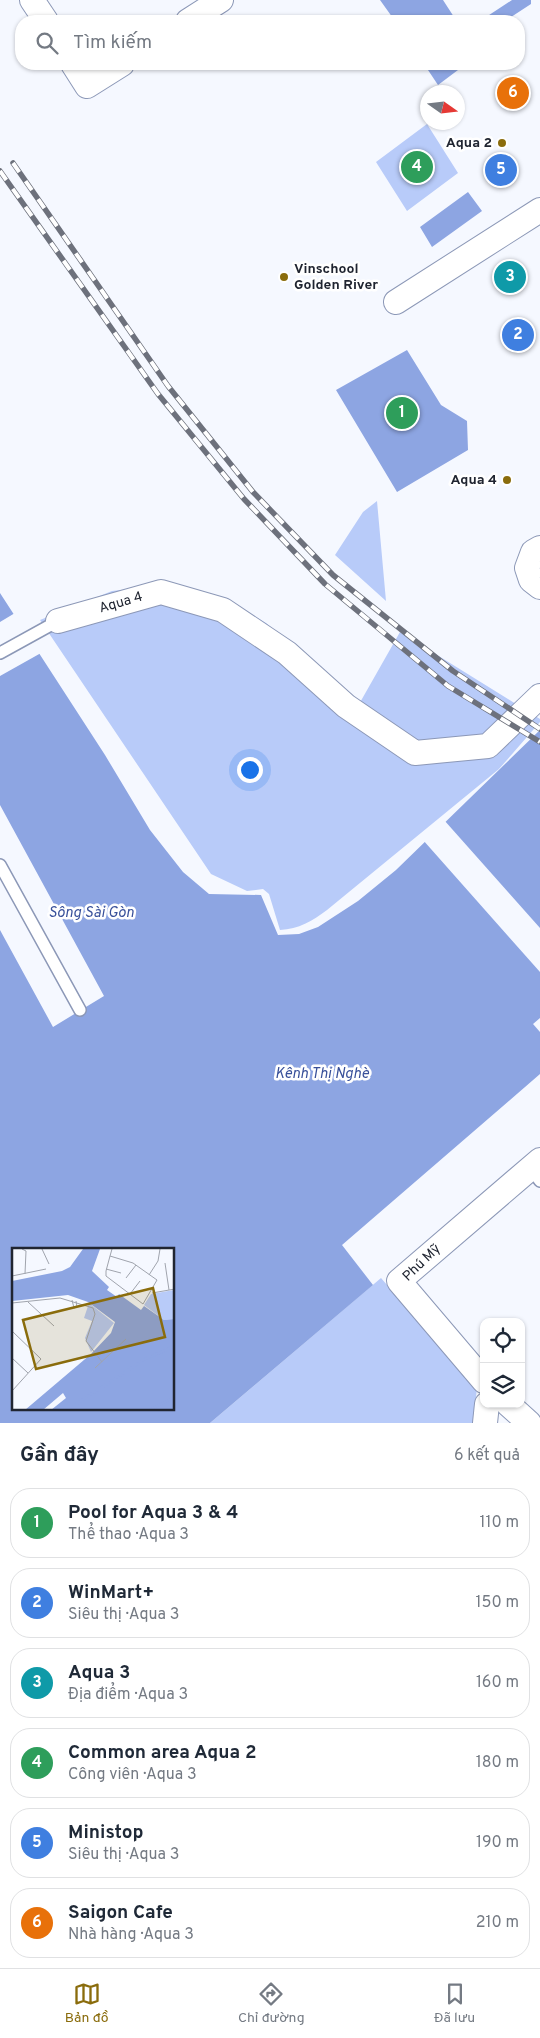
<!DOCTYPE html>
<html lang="vi">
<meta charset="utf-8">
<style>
body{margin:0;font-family:Overpass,sans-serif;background:#f6f6f7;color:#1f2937}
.controls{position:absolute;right:15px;bottom:15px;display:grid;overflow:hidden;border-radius:10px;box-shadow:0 1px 4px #0004}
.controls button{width:45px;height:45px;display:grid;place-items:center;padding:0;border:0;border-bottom:1px solid #e0e1e3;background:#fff;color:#1f2937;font:25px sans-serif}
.compass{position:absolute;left:420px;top:85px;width:45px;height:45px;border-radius:50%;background:#fff;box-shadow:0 1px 4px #0004;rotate:104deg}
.you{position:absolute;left:249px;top:769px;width:18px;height:18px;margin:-12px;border:4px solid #fff;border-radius:50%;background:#1a73e8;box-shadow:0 0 0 8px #1a73e833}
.badge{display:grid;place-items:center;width:32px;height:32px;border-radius:50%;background:#8a6c0c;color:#fff;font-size:16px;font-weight:700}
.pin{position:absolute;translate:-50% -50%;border:2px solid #fff;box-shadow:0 1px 5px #0006}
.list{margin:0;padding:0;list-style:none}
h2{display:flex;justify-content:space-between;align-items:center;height:65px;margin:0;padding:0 20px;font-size:21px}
h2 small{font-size:16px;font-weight:400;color:#747a83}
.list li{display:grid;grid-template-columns:32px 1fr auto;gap:15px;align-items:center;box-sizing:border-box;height:70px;margin:0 10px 10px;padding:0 10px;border:1px solid #e0e1e3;border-radius:20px}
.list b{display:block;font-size:19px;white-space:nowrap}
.list p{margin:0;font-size:16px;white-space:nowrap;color:#747a83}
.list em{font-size:16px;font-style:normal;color:#747a83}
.icon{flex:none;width:28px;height:28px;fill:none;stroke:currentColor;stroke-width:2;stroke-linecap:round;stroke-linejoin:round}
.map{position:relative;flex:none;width:540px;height:1423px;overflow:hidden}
.search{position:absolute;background:#fff;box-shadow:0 1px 4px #0004;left:15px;right:15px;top:15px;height:55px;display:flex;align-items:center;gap:12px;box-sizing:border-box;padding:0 18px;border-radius:20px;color:#747a83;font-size:19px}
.sheet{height:545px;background:#fff}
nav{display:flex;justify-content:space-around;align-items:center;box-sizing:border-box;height:70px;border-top:1px solid #e0e1e3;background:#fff;font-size:14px;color:#747a83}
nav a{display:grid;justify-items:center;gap:2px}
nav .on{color:#8a6c0c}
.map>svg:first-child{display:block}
.green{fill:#b8cbf9}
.water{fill:#8da5e2;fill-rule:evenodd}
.pier{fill:#f5f8ff}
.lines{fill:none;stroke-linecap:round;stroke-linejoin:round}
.lane-casing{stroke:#8c98b7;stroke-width:14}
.street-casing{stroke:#8c98b7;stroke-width:26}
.lane{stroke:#fff;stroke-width:11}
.street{stroke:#fff;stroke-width:24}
.rail-casing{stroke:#6d717c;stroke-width:5.5}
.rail{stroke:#fff;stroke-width:4;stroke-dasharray:11;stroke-linecap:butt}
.poi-dot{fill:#8a6c0c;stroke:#fff;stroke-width:2}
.labels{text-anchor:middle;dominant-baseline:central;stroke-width:5;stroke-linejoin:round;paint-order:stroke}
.poi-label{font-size:14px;font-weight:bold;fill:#202531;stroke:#fff;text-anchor:end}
.street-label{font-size:14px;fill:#202531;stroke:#fff}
.water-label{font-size:15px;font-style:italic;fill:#38509a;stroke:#fff}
.inset-river{fill:none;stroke:#8da5e2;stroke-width:2.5}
.inset-road{fill:none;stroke:#a0a4ad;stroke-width:1}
.view{fill:#8a6c0c;fill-opacity:0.15;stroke:#8a6c0c;stroke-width:2.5}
.inset-edge{fill:none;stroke:#202531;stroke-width:2.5}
</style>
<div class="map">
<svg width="540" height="1423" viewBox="0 0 540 1423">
<rect width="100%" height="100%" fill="#f5f8ff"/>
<path class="green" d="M427,124l31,49 -51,38 -31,-49z
M377,501l9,100 -51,-46 28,-43z
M156,586l68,12 42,25 92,83 42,-74 140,87v3l-41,47 -172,141c-15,11 -28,19 -47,20l-11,-36 -6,-5 -16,2 -36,-17 -171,-254 72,-29z
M381,1278l96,110 -4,35h-263z"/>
<path class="water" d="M380,0h63l11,17 1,4h-60z
M512,0h19v4l-26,17h-25z
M424,64h42l-28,21z
M468,192l14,19 -50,36 -12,-20z
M407,350l34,55 26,16 1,29 -71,42 -61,-102z
M0,593l105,162 45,75 33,42 26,22 52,1 17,40 21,-1 19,-7 40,-26 38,-31 144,-140v288l-7,6 7,8v42l-198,171 31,40 -163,138h-210zM14,1249h160v160h-160z"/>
<path class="pier" d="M15,613l26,40 -41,23v-54z
M0,805l104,191 -51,31 -53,-97z
M444,820l96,108v44l-117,-132z"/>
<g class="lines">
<g class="lane-casing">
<path id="lane" d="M0,653l58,-32
M0,865l80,145
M531,1169l9,12"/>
</g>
<g class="street-casing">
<path id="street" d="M32,0l14,21
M188,21l33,-21
M73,64l14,22 35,-22
M396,302l144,-92
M540,548l-7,4 -6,16 4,12 9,7
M58,621l103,-29 62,18 64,43 59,53 69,47 73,-7 52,-50
M484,1381l-85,-100 141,-121
M508,1404l21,19
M485,1423l2,-19"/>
</g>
<use href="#lane" class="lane"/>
<use href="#street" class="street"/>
<g class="rail-casing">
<path id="rail" d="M13,163l155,223 85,106 80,83 120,96 87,58
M0,171l158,223 86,105 81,85 123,102 92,56"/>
</g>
<use href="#rail" class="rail"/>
</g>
<g class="poi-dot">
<circle cx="502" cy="143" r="5"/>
<circle cx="284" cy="277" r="5"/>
<circle cx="507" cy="480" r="5"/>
</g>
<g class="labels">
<g class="poi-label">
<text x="492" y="143">Aqua 2</text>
<text x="294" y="269" text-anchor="start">Vinschool<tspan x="294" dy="16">Golden River</tspan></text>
<text x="497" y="480">Aqua 4</text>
</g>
<g class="street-label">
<text transform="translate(121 603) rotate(-16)">Aqua 4</text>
<text transform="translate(422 1263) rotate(-44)">Phú Mỹ</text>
</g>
<g class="water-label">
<text x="91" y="913">Sông Sài Gòn</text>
<text x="322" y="1074">Kênh Thị Nghè</text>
</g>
</g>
<g transform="translate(12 1248)">
<rect width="162" height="162" fill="#f5f8ff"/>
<path d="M162,42v29l-10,1 -20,-15 7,-11zM77,55l25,20 -23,29 -6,-14 7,-17 -8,-3z" fill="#b8cbf9"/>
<path d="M71,1h17l-8,22 17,16 -2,3 10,7 2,-3 22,16 3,-4 20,14 10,-1v91h-149l66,-56 20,-21 4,-11 -27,-20 -20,-7 -56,6v-20l50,-10 8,-4z" fill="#8da5e2"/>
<path d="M51,145l3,5 -15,12h-8z" fill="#f5f8ff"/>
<path class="inset-river" d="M55,162l78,-51 30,-13M137,162l26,-13"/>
<path class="inset-road" d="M10,1l4,2 -1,23M30,1l7,15M98,8l23,7 24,17 -14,24 -37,-28v-5l4,-15 2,-7M153,15l4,27M94,21l15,4M137,27l9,-14 2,-12M0,28l34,-7M114,30l10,-13M140,45l23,-4M118,46l10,-13M60,52l2,8 3,-1 -1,-6M16,54l26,24M0,55l48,-5 33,10 2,6 -9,27 16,21M0,83l29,28 -29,32M0,110l16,15M83,120l31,-29"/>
<path class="view" d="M141,40l12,49 -129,32 -13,-49z"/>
<rect width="162" height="162" class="inset-edge"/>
</g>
</svg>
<div class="controls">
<button><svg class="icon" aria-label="locate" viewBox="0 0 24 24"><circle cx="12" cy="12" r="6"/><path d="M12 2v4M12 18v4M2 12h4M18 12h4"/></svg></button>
<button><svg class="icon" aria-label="layers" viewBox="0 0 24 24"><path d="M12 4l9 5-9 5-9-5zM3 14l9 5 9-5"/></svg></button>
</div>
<svg class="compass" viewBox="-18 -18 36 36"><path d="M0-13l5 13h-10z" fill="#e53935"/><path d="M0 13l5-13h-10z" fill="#747a83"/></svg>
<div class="you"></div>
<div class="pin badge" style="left:402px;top:413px;background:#2e9e5b">1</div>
<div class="pin badge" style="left:518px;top:335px;background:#3f7fe0">2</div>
<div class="pin badge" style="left:510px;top:277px;background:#0f9aa8">3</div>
<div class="pin badge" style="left:417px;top:167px;background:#2e9e5b">4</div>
<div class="pin badge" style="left:501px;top:170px;background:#3f7fe0">5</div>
<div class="pin badge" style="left:513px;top:93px;background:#e8710a">6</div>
<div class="search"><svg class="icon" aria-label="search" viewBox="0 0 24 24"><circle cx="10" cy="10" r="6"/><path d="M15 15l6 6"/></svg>Tìm kiếm</div>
</div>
<section class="sheet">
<h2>Gần đây<small>6 kết quả</small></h2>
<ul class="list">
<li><span class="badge" style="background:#2e9e5b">1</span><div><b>Pool for Aqua 3 &amp; 4</b><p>Thể thao · Aqua 3</p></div><em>110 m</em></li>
<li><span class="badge" style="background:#3f7fe0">2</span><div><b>WinMart+</b><p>Siêu thị · Aqua 3</p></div><em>150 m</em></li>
<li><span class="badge" style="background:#0f9aa8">3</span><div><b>Aqua 3</b><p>Địa điểm · Aqua 3</p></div><em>160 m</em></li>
<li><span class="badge" style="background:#2e9e5b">4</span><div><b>Common area Aqua 2</b><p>Công viên · Aqua 3</p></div><em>180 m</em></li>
<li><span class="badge" style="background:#3f7fe0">5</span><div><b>Ministop</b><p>Siêu thị · Aqua 3</p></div><em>190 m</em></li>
<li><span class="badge" style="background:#e8710a">6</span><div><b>Saigon Cafe</b><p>Nhà hàng · Aqua 3</p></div><em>210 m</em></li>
</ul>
</section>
<nav>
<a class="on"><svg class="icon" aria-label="map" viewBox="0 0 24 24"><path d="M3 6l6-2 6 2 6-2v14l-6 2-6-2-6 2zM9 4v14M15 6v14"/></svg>Bản đồ</a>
<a><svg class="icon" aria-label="directions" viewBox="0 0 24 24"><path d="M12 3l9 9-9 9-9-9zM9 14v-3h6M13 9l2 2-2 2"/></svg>Chỉ đường</a>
<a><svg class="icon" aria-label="saved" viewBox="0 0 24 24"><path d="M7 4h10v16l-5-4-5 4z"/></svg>Đã lưu</a>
</nav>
